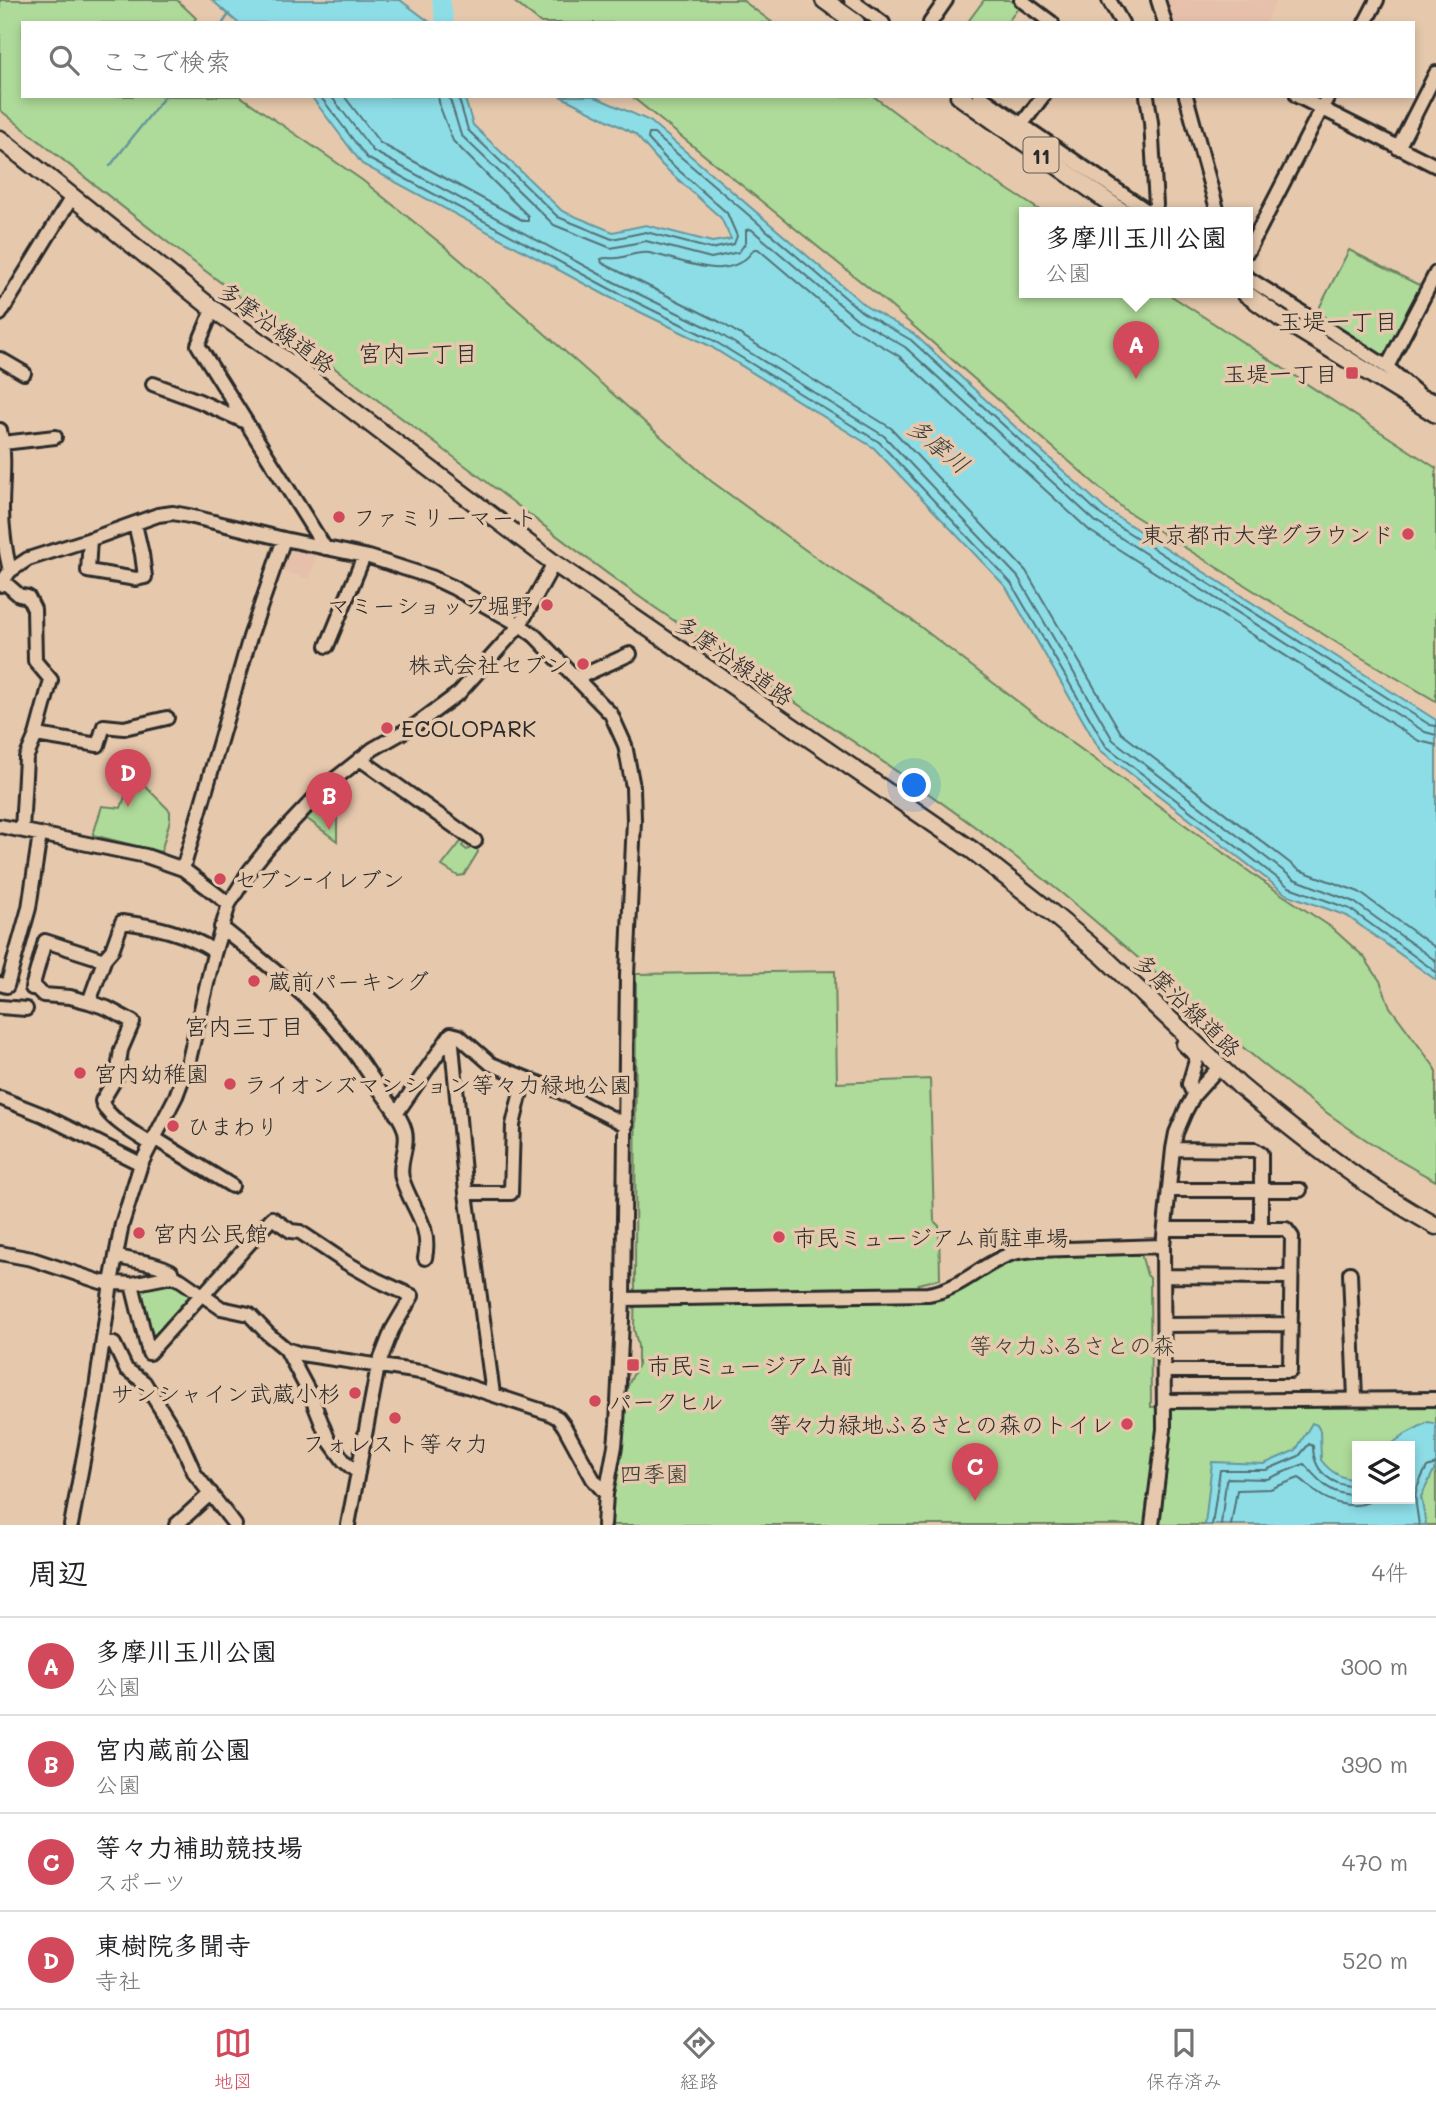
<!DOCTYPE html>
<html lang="ja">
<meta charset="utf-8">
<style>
body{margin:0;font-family:Mali,"Klee One",sans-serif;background:#f2f2f2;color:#202124}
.controls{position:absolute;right:21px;bottom:21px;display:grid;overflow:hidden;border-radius:0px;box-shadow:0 4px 10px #0003}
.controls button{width:63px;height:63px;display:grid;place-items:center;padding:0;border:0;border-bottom:2px solid #e0e0e0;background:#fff;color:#202124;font:35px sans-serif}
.you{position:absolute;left:915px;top:786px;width:24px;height:24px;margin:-18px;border:5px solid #fff;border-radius:50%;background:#1a73e8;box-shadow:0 0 0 10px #1a73e833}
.badge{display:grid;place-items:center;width:46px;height:46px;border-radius:50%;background:#d1495b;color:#fff;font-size:23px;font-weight:700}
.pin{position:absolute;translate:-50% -58px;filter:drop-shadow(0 2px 4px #0008)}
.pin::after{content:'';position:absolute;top:37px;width:24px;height:21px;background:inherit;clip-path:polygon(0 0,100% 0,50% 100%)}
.popup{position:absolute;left:1019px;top:207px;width:234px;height:91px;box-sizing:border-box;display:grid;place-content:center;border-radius:0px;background:#fff;filter:drop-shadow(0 2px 5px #0005);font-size:23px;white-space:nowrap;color:#757577}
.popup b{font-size:26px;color:#202124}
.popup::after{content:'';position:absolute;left:50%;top:100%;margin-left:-14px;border:14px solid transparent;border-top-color:#fff}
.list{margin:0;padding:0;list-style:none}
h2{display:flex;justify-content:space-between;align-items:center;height:91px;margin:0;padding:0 28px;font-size:30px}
h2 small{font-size:23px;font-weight:400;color:#757577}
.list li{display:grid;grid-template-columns:46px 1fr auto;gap:21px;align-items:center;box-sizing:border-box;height:98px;padding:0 28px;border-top:2px solid #e0e0e0}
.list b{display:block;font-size:26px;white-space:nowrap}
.list p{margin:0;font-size:23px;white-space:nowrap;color:#757577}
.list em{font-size:23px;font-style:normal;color:#757577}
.icon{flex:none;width:38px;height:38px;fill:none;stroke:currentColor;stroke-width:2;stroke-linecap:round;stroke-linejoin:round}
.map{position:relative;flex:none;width:1436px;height:1525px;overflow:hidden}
.search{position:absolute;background:#fff;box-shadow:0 4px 10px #0003;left:21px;right:21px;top:21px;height:77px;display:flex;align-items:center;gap:18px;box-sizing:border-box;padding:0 24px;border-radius:0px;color:#757577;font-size:26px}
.sheet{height:483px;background:#fff}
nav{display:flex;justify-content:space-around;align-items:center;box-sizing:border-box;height:98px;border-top:2px solid #e0e0e0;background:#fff;font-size:19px;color:#757577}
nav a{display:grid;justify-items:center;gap:4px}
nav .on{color:#d1495b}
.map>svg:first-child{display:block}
.built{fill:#e6c0ab}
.green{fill:#aedb99;stroke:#6c8362;stroke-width:2;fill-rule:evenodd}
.water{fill:#8ddde7;stroke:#66969c;stroke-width:2}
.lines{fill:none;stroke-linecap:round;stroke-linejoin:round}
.shore{stroke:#527276;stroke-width:2}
.stream{stroke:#66969c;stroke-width:2.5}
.river{stroke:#8ddde7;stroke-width:18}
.minor-casing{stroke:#2b2b2b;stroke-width:18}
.major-casing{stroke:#2b2b2b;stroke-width:21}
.minor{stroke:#e6c9ad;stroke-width:12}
.major{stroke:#e6c9ad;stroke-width:16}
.poi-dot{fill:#d1495b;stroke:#e6c9ad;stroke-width:2.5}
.labels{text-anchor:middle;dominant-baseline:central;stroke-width:7;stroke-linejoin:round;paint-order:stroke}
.shield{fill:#e6c9ad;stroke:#635a52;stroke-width:2}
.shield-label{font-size:21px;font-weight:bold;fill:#2b2b2b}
.street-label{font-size:23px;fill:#2b2b2b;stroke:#e6c9ad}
.poi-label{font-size:23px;fill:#2b2b2b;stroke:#e6c9ad;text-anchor:start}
.park-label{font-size:23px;fill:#383d36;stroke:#e6c9ad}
.neighbourhood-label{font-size:24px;fill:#2b2b2b;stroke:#e6c9ad}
.water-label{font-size:24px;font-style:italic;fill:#353d3e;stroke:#e6c9ad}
</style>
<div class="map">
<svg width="1436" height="1525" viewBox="0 0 1436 1525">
<rect width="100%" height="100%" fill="#e6c9ad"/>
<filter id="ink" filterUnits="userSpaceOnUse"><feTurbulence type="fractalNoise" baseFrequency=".0143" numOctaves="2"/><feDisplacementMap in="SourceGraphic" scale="14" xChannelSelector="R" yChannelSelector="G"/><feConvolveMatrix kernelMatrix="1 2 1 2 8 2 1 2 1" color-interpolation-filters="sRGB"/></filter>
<g filter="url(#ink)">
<path class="built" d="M1166,0h111l-12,23h-95z
M284,546l33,7 -7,26 -34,-9z"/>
<path class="green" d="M0,0h177l19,18 -4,5h-169v73h217l122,84 82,66 56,48 211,187 111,81 87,56 147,113 213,155 62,41 33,30 16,24 10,26 46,62v112c-160,-84 -284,-222 -427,-329 -113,-85 -233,-161 -349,-241 -72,-49 -139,-104 -209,-156 -94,-70 -188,-140 -281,-211 -57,-44 -113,-89 -170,-134z
M512,0h230l31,23h-232z
M984,0h25l10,7 -12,16h-40z
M631,96h242l63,47 108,70h-20v80h143l269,175v233l-86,-50 -225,-141 -245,-213z
M1349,250l74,37 -37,71 -4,2 -68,-42z
M133,774l37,37v9l-9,32 -68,-17 9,-29 19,2z
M320,805l17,6v30l-31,-23z
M463,839l1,4 -2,3 5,4 7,-4 3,2 1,4 -14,23 -6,1 -16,-10z
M835,971l2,112 93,-4 4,142 5,5 1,53 -22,5 -1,14 26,-1 20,-8 32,-22 26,-9 18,-3 102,-1 6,21 3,3 1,129 209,-4 76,1v121h-826l2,-24 7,-36 6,-73 13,-28v-18l-4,-17 1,-43 1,-312zM1357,1446h53v53h-53z
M172,1276l29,19 -52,58 -17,-69z"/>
<path class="water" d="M212,0h188l31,23h-193z
M311,96h153l9,29 89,86 51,21 33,-7 66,17 19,-3 -10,-21 -59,-53 -27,-31 -75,-38h33l57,25 217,186 47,27 191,175 331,211v260l-89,-64 -61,-22 -186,-144 -94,-163 -132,-139 -166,-103 -101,-49 -245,-132z
M1428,1422l8,2v42l-15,31 5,28h-221l7,-63 52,2 32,-14 16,-27 5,2 3,6 1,29c9,12 22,20 36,19v20h53v-53h-21l16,-12z"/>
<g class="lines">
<path class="shore" d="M320,96l47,62 243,131 101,50 168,103 132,141 95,163 183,141 61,22 86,63
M331,96l42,55 241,131 101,49 169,105 134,141 95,163 181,139 60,23 82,59
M344,96l36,47 144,78h4v-5l-75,-75 -13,-34 -2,-11
M449,96l12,39 93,90 57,23 35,-7 65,17 28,-6 7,-10v-12l5,-1 106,90 48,28 191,175 329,210 11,3
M458,96l10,34 90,87 54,22 34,-7 65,17 23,-5 3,-8 -10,-23 -60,-53 -19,-21 1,-5h5l208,178 49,28 190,175 329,210 6,1
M1436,745l-17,-4 -329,-210 -191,-175 -48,-28 -93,-79h-4c-24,37 -72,10 -105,4 -11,-2 -22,4 -32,5 -6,1 -11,-1 -16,1l1,4 118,59 171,106 135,143 95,162 178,137 60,22 77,56
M1212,1525l8,-55h46l33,-14 10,-12 4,2c0,25 19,41 44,40
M1221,1525l5,-44 2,-3 39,1 37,-15c16,18 27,32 53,31
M1231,1525l6,-35 33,-1 29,-11c6,3 11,10 17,14 16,12 40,19 58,7
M1419,1525c-4,-30 -8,-29 8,-58l9,-3"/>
<path class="stream" d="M223,23l6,-9
M110,166l55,-70"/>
<path class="river" d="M441,0l4,23"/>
<g class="minor-casing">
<path id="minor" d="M851,0l32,23
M1021,0l31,23
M1109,0l13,23
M1158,0l7,23
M930,23l16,-23
M1365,23l12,-23
M980,96l170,117
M1147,96l4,26 5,83 -5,8
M1186,96l32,117
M1297,96l139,70
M1022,124l21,-28
M1398,148l38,-75
M1248,251l80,-155
M1248,278l139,89 34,29 -4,7
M213,309l-15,36 127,203
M0,314l72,-117
M0,359l24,14
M1387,367l49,-94
M153,384l46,17 47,21
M1421,396l15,5
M0,430c6,26 2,53 2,79 0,22 3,41 8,62
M3,443l52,-6
M90,539l-2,32 48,8 9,-2 -3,-23 -7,-30
M3,581l16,14 9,2 6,12 1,52 16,19 -15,55 -10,23 -4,72
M0,585l10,-14 18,-12 66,-21 64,-23 15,-2 16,3 95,23 85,18 62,20 21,10 68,38 15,11 76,78 14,31 8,42 1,33 -7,155 -4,324 -6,125 -2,22 -9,48 -2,31
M327,646l37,-90
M577,678l53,-24
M36,735l62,10 6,-19 20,2 43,-10
M360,759l115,82
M0,826l146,30 37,13 46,35
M183,869l67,-232 34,-98
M221,927c25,20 50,40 74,61 33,28 62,66 85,102 9,13 21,26 25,41 4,16 -7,31 -3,47 9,30 30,47 23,80
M104,960l-59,-19 -13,47h4l7,7 27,2 19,5 16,-44 7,-8 10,-28c33,4 64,11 92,29
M0,984l7,2 22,-78 11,-74
M89,1002l18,6 26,14 -12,28 -4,26 -15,25c3,16 35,34 49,43
M0,1007l26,2
M451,1034l15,159 27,201
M1183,1044l14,13 -8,27 5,11
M0,1098l43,17 98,49
M396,1114l55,-80 8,2 32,28 70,28 65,33
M154,1138l78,48
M1173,1149l82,1 6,4v75
M1169,1190h131
M466,1193h45l2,-68 11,-46
M0,1253l32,6 69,23 31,2 40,-8 9,4 40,28 28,6 19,20 18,15 15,5 126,19 122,40 9,5 6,8 29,53 13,15
M116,1256c20,7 34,4 55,15l1,5
M1350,1273l5,126
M1163,1276l128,1
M132,1284l17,69 52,-58
M202,1296l70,-78 19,13 9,1 45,30 32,18 35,16 -20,34 -14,36 -30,159
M623,1299l305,-5c33,-5 51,-28 80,-39 9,-4 19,-4 28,-5l127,-4
M1164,1325l127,-1
M103,1341l11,3 12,25 18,13 35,56 16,36 40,51
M286,1349l25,47 17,43 16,22 14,12
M1164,1371h126l2,-134 -6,-8h-121
M1165,1401l271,-2
M71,1525l23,-123 17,-119 11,-59 19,-60 35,-68 12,-32 26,-110 15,-50 21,-34 20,-25 56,-59 47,-37 44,-25 42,-31 61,-68 34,-62
M176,1525l35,-32
M1152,1525l12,-96 -1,-183 10,-97 3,-16 9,-21 9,-17 26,-29"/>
</g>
<g class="major-casing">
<path id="major" d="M824,0l32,23
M959,96l165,117
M0,139l213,170 84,59 257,195 418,287 76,60 54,45 138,131c62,52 125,101 196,140
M1245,293l35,25 156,96"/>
</g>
<use href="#minor" class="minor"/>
<use href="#major" class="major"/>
</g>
</g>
<g class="poi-dot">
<rect x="1345" y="366" width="14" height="14" rx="3.5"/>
<circle cx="339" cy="517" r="7"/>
<circle cx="1408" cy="534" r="7"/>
<circle cx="547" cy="605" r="7"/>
<circle cx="583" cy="664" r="7"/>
<circle cx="387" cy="728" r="7"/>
<circle cx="220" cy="879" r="7"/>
<circle cx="254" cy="981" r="7"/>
<circle cx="80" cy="1073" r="7"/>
<circle cx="230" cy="1084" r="7"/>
<circle cx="173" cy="1126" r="7"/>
<circle cx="139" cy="1233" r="7"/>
<circle cx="779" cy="1237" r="7"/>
<rect x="626" y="1358" width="14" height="14" rx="3.5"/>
<circle cx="355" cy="1393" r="7"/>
<circle cx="595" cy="1401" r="7"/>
<circle cx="395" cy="1418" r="7"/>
<circle cx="1127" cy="1424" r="7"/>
</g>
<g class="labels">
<rect class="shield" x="1023.5" y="137.5" width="35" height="35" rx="5"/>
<g class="shield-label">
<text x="1041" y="155">11</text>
</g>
<g class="street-label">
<text transform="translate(277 327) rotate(36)">多摩沿線道路</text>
<text transform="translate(735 660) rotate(35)">多摩沿線道路</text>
<text transform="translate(1188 1005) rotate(44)">多摩沿線道路</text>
</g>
<g class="poi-label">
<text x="1338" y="373" text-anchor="end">玉堤一丁目</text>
<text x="353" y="517">ファミリーマート</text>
<text x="1394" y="534" text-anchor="end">東京都市大学グラウンド</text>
<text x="533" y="605" text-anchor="end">マミーショップ堀野</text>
<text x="569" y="664" text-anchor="end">株式会社セブン</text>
<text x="401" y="728">ECOLOPARK</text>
<text x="234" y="879">セブン-イレブン</text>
<text x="268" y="981">蔵前パーキング</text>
<text x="94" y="1073">宮内幼稚園</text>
<text x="244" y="1084">ライオンズマンション等々力緑地公園</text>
<text x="187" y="1126">ひまわり</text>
<text x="153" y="1233">宮内公民館</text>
<text x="793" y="1237">市民ミュージアム前駐車場</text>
<text x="647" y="1365">市民ミュージアム前</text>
<text x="341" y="1393" text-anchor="end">サンシャイン武蔵小杉</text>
<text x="609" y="1401">パークヒル</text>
<text x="1113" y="1424" text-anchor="end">等々力緑地ふるさとの森のトイレ</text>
<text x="395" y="1443" text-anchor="middle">フォレスト等々力</text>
</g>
<g class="park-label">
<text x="1072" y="1345">等々力ふるさとの森</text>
<text x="654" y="1473">四季園</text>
</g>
<g class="neighbourhood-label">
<text x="1338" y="320">玉堤一丁目</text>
<text x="418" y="352">宮内一丁目</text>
<text x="244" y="1025">宮内三丁目</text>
</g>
<g class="water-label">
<text transform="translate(939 445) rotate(39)">多摩川</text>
</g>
</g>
</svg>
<div class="controls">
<button><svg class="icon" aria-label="layers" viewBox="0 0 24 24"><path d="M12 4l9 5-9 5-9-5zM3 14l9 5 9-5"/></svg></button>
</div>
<div class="you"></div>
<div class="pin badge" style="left:1136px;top:379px">A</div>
<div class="popup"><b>多摩川玉川公園</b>公園</div>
<div class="pin badge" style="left:329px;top:830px">B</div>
<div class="pin badge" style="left:975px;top:1501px">C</div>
<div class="pin badge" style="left:128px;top:807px">D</div>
<div class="search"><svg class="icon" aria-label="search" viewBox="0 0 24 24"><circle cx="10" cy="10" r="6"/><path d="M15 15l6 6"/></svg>ここで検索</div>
</div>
<section class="sheet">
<h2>周辺<small>4件</small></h2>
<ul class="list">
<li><span class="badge">A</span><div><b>多摩川玉川公園</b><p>公園</p></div><em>300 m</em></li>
<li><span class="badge">B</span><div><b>宮内蔵前公園</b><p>公園</p></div><em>390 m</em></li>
<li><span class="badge">C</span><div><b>等々力補助競技場</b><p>スポーツ</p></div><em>470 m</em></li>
<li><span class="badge">D</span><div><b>東樹院多聞寺</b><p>寺社</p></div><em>520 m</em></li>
</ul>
</section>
<nav>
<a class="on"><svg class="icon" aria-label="map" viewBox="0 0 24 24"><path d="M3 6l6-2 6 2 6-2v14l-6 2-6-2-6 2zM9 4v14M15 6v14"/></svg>地図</a>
<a><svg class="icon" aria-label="directions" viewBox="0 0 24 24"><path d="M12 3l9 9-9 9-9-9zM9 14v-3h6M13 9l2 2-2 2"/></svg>経路</a>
<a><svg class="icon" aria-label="saved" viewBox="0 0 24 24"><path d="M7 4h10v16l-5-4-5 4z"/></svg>保存済み</a>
</nav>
